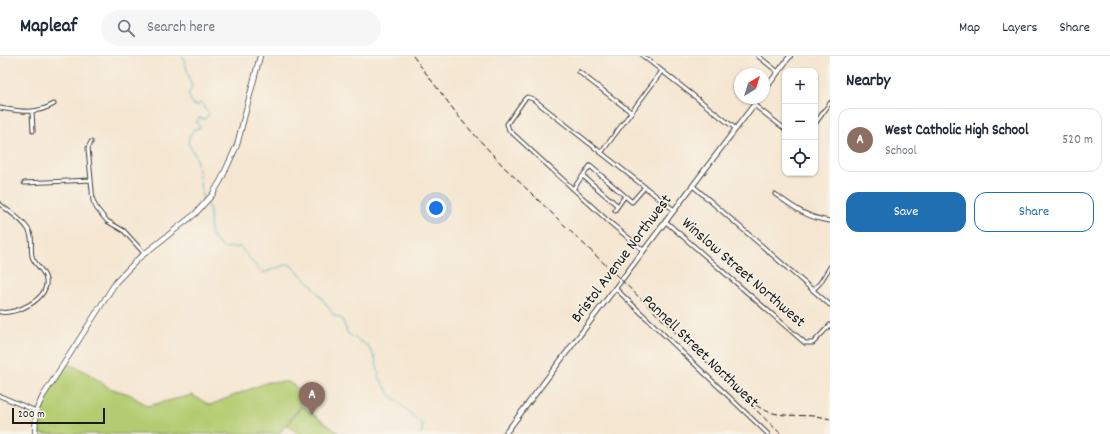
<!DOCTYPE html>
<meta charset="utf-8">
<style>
body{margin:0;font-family:Dekko,sans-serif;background:#f6f6f7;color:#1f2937}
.controls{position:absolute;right:12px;top:12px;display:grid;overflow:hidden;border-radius:8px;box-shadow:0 1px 3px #0004}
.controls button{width:36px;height:36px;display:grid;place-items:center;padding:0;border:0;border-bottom:1px solid #e0e1e3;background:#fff;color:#1f2937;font:20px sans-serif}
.compass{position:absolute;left:734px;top:12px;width:36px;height:36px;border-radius:50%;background:#fff;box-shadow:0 1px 3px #0004;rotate:38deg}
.scale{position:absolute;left:12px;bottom:10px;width:93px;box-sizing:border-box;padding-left:4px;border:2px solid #1c1c1c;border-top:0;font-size:11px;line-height:14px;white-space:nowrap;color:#1c1c1c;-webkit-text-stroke:3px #f7f3e8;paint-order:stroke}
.you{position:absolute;left:436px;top:152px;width:14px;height:14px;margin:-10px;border:3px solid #fff;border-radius:50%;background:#1a73e8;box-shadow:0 0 0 6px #1a73e833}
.badge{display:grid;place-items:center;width:26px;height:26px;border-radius:50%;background:#1f6fb2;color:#fff;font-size:13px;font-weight:700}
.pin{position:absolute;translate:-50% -33px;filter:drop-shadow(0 1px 2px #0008)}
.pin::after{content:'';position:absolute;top:21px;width:14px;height:12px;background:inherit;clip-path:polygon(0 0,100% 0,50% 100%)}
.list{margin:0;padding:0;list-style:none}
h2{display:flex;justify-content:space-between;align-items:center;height:52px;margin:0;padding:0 16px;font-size:17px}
h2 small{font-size:13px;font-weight:400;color:#747a83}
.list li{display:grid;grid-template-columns:26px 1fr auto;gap:12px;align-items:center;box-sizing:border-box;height:64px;margin:0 8px 8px;padding:0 8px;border:1px solid #e0e1e3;border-radius:12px}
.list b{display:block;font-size:15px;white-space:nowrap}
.list p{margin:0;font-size:13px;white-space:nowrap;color:#747a83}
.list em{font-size:13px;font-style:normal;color:#747a83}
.actions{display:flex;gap:8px;padding:12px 16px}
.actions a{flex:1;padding:9px 0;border:1px solid #1f6fb2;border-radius:12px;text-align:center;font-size:14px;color:#1f6fb2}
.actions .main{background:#1f6fb2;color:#fff}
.icon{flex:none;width:22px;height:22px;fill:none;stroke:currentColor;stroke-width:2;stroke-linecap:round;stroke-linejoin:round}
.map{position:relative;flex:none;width:830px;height:378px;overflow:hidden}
header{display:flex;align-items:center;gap:24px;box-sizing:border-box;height:56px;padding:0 20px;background:#fff;border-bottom:1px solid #e0e1e3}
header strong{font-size:19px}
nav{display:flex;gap:22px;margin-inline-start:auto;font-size:14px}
.search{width:280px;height:36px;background:#f6f6f7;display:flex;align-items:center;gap:10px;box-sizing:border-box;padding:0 14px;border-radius:22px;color:#747a83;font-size:15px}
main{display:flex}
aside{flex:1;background:#fff}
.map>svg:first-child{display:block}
.green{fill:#b4cc71;stroke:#687446}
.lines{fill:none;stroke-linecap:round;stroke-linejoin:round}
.stream{stroke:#3daeb5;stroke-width:1}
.minor-casing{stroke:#3d3a37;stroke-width:5}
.tertiary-casing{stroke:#3d3a37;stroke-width:6}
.secondary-casing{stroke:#3d3a37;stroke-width:6}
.minor{stroke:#fff;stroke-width:3}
.tertiary{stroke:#fff;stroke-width:4}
.secondary{stroke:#fff;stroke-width:4.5}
.rail{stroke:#1c1c1c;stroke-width:1;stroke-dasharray:6 3;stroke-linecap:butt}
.labels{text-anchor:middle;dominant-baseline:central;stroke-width:3;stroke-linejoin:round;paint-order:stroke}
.street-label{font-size:16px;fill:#1c1c1c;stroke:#f7f3e8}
</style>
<header>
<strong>Mapleaf</strong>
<div class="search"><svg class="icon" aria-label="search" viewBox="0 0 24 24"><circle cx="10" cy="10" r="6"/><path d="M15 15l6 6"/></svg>Search here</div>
<nav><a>Map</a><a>Layers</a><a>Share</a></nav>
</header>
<main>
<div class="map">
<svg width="830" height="378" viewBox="0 0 830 378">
<rect width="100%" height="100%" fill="#f7f3e8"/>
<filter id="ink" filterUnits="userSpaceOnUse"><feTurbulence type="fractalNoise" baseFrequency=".025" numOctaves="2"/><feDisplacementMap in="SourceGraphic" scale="8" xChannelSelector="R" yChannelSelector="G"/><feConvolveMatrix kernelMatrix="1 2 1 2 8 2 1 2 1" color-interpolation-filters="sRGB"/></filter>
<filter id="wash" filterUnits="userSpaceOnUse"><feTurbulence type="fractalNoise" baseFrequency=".012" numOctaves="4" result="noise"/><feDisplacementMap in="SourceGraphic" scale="16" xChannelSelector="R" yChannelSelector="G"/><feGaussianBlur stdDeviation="0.9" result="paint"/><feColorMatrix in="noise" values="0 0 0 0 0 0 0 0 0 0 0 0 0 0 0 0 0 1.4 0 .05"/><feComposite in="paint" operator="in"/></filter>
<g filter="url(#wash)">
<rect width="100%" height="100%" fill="#f5e6d1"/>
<path class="green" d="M68,308l17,7 24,17 20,6 18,12 45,-11 18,10 58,-23h21l19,14 -29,38h-241c-3,-29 14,-48 30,-70z
M302,350l38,28h-41l-12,-9z"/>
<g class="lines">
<path class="stream" d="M183,0l9,32 -4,6 4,9 3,3 6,-3 8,11 -4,5 -6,-1 -2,4 3,6 -6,1 -5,8 -1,6 8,14 7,44
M207,148c7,9 0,22 5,32 2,4 8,8 11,12l17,-1 22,26 27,-9 23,21 22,30 8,4 6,15 20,12 7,12 5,21 10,15 33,31 -2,9"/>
</g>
</g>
<g filter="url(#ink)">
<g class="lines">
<g class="minor-casing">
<path id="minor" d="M643,0l93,73
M758,0l20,16
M579,16l52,40
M754,49l31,24
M0,52c20,3 35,7 54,-4
M32,56l1,19
M815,68l15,-21
M91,86l-3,6 3,32 2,21 4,8 10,12 17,10 20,22
M601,97l61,-82
M583,120l35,30
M24,127l67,-3
M693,130l137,119
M573,133l17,-23 42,36 13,-15
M775,138c18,13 32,24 55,27
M0,148c9,8 22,15 28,25 6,8 2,18 4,27 2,9 13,14 14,24 3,19 -30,35 -46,32
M615,154l10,-14
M665,165l140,122h8l17,-18
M643,194l-36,-30 -98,-90 -2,-6 17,-24 3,-3 6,2 141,111
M615,232l153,146
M813,234l7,-7 10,-16
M0,340l36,15"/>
</g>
<g class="tertiary-casing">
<path id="tertiary" d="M764,35l26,-35
M505,378l254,-336"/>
</g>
<g class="secondary-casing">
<path id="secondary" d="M35,378l1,-23 7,-15 73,-114 23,-24 56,-44 17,-19 9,-15 16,-35 23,-89"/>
</g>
<use href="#minor" class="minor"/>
<use href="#tertiary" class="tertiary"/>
<use href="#secondary" class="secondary"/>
<path class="rail" d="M413,0l50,66 41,45 277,267
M756,349c23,17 49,6 74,14"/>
</g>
</g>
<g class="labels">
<g class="street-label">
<text transform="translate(622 203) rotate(-53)">Bristol Avenue Northwest</text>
<text transform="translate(743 217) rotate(41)">Winslow Street Northwest</text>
<text transform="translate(700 296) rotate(44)">Pannell Street Northwest</text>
</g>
</g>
</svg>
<div class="controls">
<button>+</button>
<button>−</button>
<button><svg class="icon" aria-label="locate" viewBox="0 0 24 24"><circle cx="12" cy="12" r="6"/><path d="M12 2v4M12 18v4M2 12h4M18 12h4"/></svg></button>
</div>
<svg class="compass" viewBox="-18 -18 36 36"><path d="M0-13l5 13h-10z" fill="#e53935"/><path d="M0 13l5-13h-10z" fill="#747a83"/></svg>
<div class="scale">200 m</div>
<div class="you"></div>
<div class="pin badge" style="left:312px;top:359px;background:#8d6e63">A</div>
</div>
<aside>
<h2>Nearby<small></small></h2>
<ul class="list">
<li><span class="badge" style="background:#8d6e63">A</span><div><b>West Catholic High School</b><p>School</p></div><em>520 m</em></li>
</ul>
<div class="actions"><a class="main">Save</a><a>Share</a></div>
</aside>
</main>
